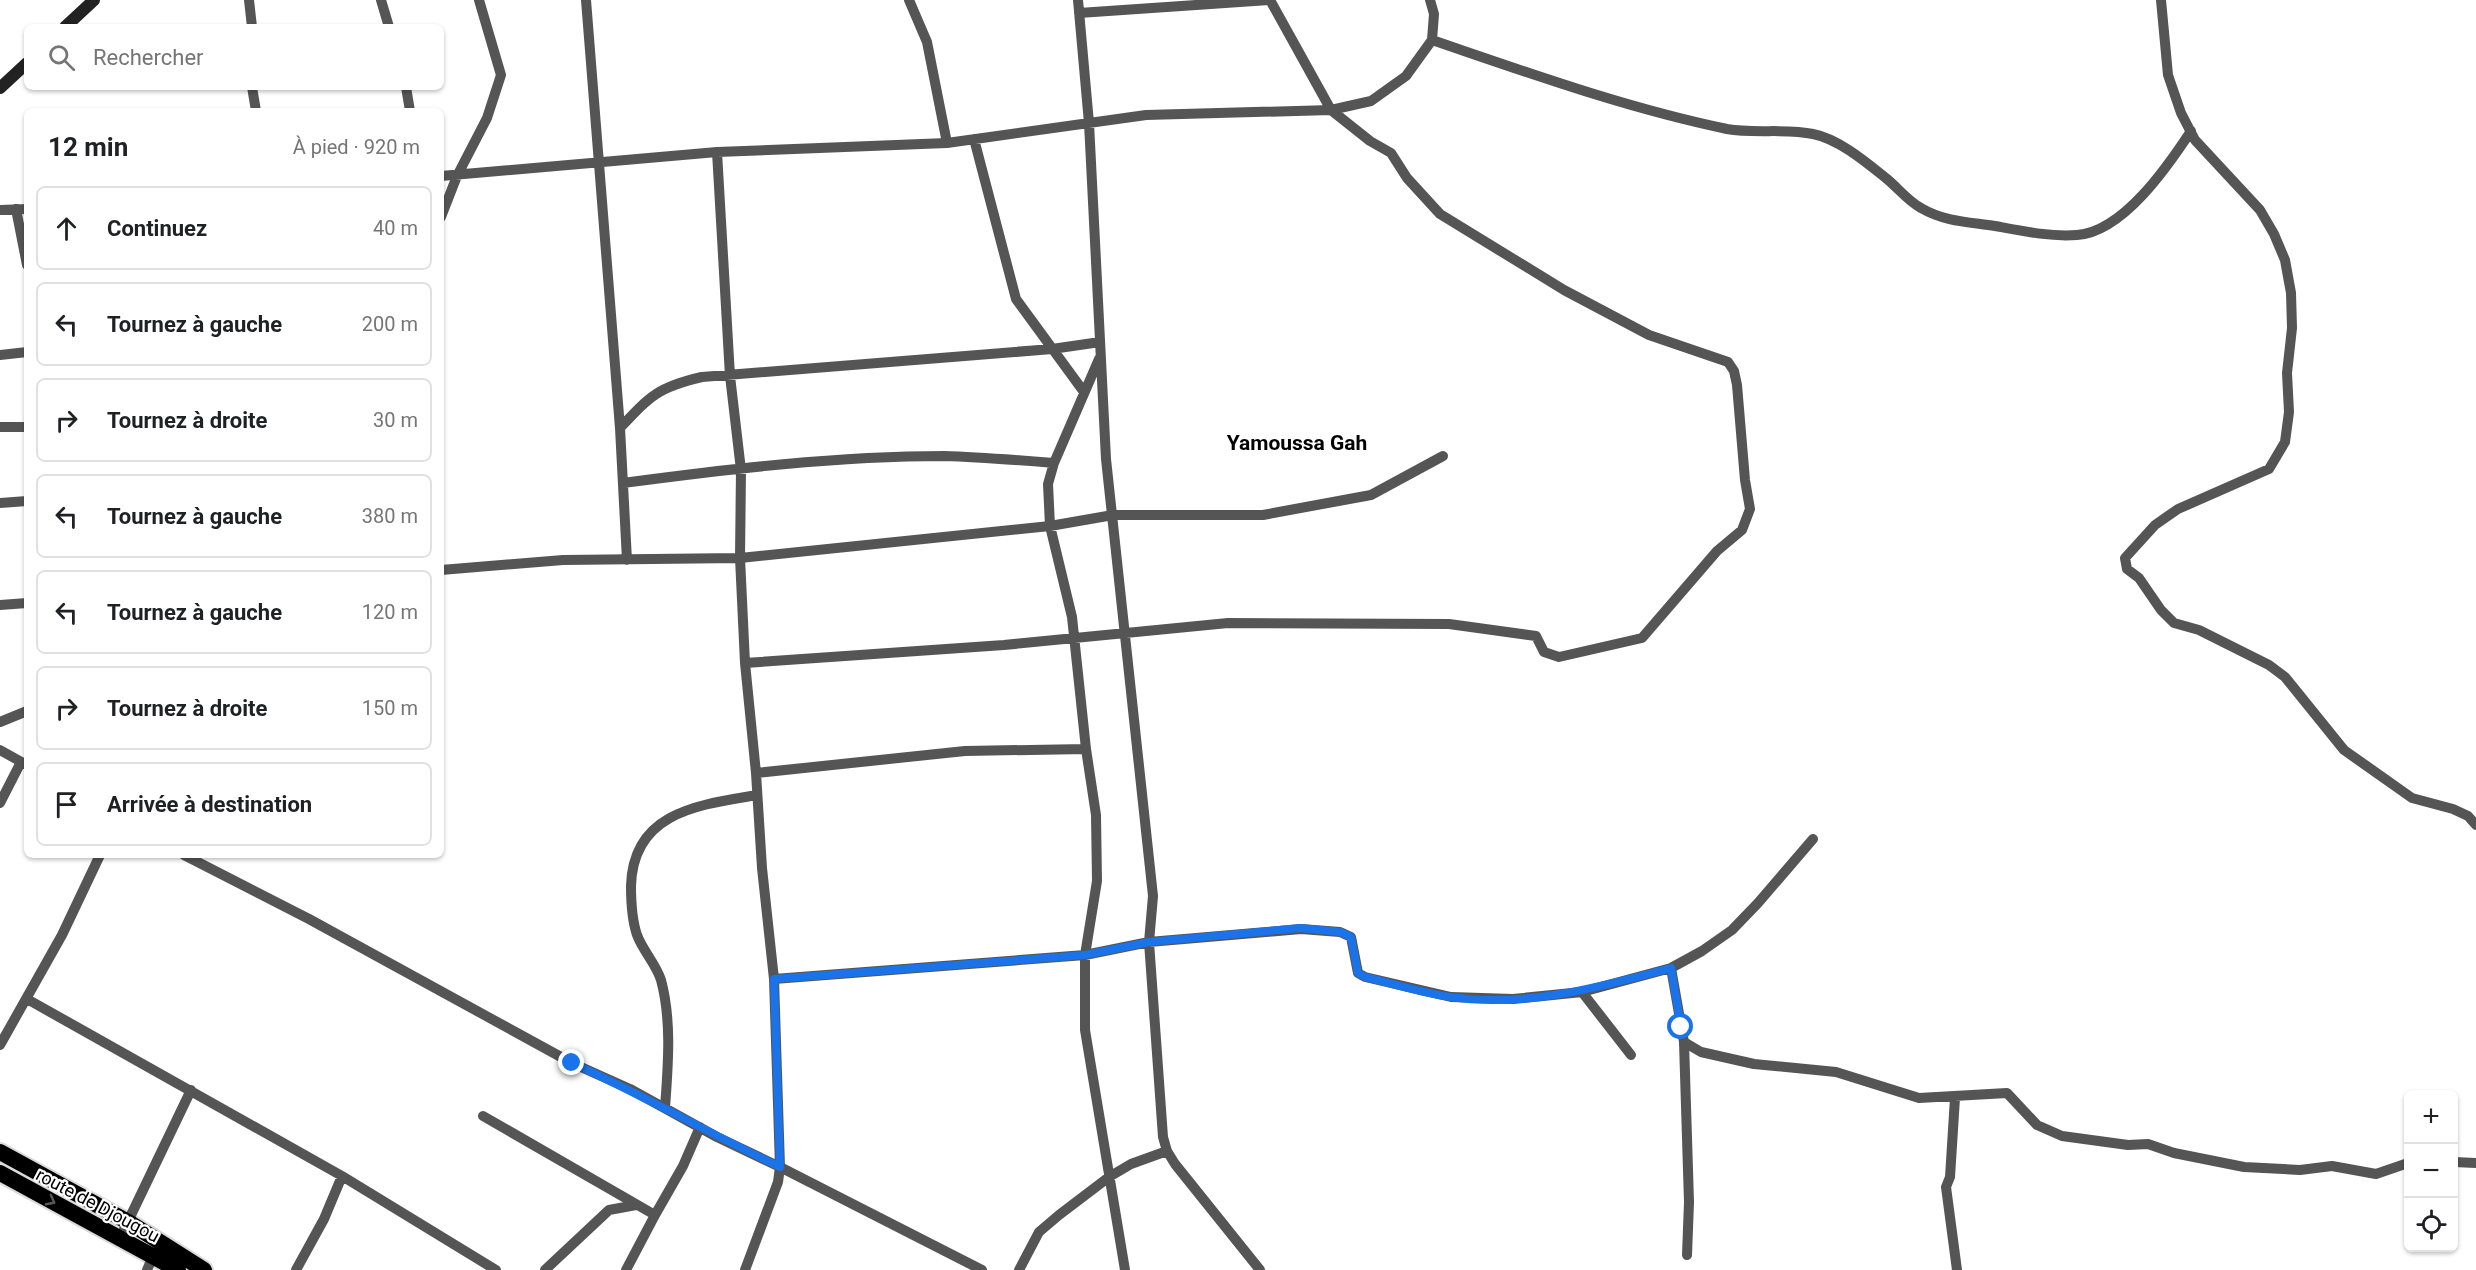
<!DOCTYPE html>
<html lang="fr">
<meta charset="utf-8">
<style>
body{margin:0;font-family:Roboto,sans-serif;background:#f6f6f6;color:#202124}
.controls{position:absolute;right:18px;bottom:18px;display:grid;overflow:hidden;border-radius:9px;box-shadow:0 2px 4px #0004}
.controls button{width:54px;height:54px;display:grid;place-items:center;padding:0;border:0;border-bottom:2px solid #e0e0e0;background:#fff;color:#202124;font:30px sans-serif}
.stop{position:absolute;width:18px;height:18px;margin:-14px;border:4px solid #1a73e8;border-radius:50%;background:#fff}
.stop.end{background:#1a73e8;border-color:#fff;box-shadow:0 2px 6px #0008}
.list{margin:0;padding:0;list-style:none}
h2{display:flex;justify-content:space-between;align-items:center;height:78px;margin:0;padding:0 24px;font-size:26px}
h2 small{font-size:20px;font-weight:400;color:#757577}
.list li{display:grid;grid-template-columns:39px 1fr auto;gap:18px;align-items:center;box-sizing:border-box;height:84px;margin:0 12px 12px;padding:0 12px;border:2px solid #e0e0e0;border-radius:9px}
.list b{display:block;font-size:22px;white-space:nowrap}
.list em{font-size:20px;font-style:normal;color:#757577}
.icon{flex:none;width:33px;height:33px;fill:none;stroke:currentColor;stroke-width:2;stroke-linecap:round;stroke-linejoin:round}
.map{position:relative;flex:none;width:2476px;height:1270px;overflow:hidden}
.search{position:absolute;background:#fff;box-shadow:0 2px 4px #0004;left:24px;top:24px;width:420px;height:66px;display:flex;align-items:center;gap:15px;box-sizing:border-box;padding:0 21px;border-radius:9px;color:#757577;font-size:22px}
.panel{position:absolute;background:#fff;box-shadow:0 2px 4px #0004;left:24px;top:108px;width:420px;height:750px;border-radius:9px}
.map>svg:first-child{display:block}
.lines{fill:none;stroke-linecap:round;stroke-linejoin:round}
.trunk-casing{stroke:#dbdbdb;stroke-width:20}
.minor{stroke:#555;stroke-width:10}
.secondary{stroke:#222;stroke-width:12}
.trunk{stroke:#000;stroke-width:16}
.oneway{stroke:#595959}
.route{stroke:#1a73e8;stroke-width:8}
.labels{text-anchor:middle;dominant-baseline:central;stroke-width:4.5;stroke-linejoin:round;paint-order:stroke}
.street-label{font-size:18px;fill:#000;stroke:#fff}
.quarter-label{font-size:21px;font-weight:bold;fill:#000;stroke:#fff}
</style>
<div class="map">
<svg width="2476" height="1270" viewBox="0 0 2476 1270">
<rect width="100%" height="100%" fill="#fff"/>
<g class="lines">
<g class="trunk-casing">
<path id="trunk" d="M0,1152l130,71 74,47
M0,1173l178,97"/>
</g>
<path class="minor" d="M249,0l3,27
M381,0l8,27
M586,0l34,428 7,132
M909,0l18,42 20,101
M1078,0l11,123 17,336 47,437 -4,46 14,195 4,14 8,13 85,106
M2161,0l7,75 13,38 14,27 65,70 14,24 11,26 6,33 1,35 -5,45 2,39 -4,30 -16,27 -91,40 -23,16 -30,33 2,11 12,9 22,32 13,13 25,7 70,35 16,12 59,73 68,48 41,11 15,7 8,9
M1079,13l190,-13
M1432,40c97,33 194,68 295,89 28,5 59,-1 86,5 26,5 54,29 74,45 11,9 21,22 34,29 24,14 48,14 74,18 27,5 55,11 82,9 46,-3 91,-69 114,-104
M252,87l4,24
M406,87l4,24
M974,139l42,160 68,93
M717,152l13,224 11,94 -1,88 5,105 11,110 6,95 12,111 6,188 -2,15 -33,88
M441,176l276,-24 230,-9 199,-28 185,-5 40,-9 35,-25 26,-36 2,-26 -4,-14
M16,209l11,56
M0,210l27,-1
M441,217l16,-41 30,-58 14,-43 -22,-75
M0,355l27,-3
M1099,359l-45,104 -6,21 2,42 22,91 14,132 10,66 1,66 -12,74v75l40,240
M0,427h27
M620,428c30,-32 38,-41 82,-51l350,-28 48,-7
M623,483c106,-14 214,-27 321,-27 36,1 73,4 110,7
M0,503l27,-2
M441,570l122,-10 177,-2 310,-32 63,-11h150l108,-20 72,-39
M0,605l27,-2
M745,663l259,-18 224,-22 221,1 87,12 8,16 15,5 83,-19 75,-87 25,-21 8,-21 -5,-29 -8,-95 -3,-14 -6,-9 -79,-27 -85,-45 -124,-76 -33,-36 -16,-25 -21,-12 -39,-31 -61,-110
M0,722l27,-11
M0,750l27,15
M756,773l209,-22 121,-2
M0,803l21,-41
M184,855l125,64 263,144 58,26 87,48 63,30 202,103
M1671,968l13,74 5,160 -2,53
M774,979l311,-24 64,-13 152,-13 39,3 11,5 7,36 7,4 86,20 62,2 69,-7 89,-24 31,-17 30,-21 26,-27 55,-64
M1582,992l49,63
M27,999l315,177 154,94
M1684,1042l17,10 53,12 82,8 83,26 88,-5 30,32 25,11 66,9 20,-1 26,9 70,14 56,3 32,-4 44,8 32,-11
M0,1045l62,-110 38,-80
M1955,1098l-5,79 -4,10 11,83
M665,1108c3,-42 7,-87 -4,-128 -5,-16 -18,-29 -24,-45 -5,-15 -6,-33 -6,-49 2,-74 67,-81 126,-91
M483,1116l172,99 28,-49 17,-39
M2454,1162l22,1
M120,1238l71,-148
M147,1270l6,-14
M296,1270l28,-51 18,-43
M545,1270l64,-60 27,-5
M626,1270l29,-55
M1019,1270l20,-38 20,-17 50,-38 22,-13 36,-13"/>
<path class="secondary" d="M65,27l29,-27
M0,88l27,-25"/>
<use href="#trunk" class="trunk"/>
</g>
<defs><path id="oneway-chevron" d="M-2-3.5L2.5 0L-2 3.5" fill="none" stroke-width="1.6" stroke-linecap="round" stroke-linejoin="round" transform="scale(1.5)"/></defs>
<use class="oneway" href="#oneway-chevron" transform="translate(51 1201) rotate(28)"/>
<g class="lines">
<path class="route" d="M572,1063c71,32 138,71 208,104l-6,-188 311,-24 64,-13 152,-14 39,4 11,5 7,36 7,4c28,7 57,16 85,20 75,11 150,-10 221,-29l10,59"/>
</g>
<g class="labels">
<g class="street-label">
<text transform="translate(98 1205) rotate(28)">route de Djougou</text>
</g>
<g class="quarter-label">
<text x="1297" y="443">Yamoussa Gah</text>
</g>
</g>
</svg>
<div class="controls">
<button>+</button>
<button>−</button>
<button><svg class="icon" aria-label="locate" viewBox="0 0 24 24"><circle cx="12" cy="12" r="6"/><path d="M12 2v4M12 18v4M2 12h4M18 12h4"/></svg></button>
</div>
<div class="stop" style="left:1681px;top:1027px"></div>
<div class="stop end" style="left:572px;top:1063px"></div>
<div class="search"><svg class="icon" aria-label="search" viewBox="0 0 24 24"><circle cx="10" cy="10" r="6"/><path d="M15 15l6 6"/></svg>Rechercher</div>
<section class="panel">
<h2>12 min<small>À pied · 920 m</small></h2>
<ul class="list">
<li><svg class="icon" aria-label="ahead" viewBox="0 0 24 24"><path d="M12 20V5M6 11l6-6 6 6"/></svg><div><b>Continuez</b></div><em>40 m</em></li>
<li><svg class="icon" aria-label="left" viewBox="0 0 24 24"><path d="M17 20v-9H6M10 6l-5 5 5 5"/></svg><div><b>Tournez à gauche</b></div><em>200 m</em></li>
<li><svg class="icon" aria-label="right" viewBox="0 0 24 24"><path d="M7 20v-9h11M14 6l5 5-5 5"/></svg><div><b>Tournez à droite</b></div><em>30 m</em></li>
<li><svg class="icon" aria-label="left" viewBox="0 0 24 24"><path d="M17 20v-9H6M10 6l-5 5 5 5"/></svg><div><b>Tournez à gauche</b></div><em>380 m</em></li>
<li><svg class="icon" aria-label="left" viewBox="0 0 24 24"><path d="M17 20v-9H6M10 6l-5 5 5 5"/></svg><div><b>Tournez à gauche</b></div><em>120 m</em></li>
<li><svg class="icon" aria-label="right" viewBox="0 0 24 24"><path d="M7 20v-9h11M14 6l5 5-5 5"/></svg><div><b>Tournez à droite</b></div><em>150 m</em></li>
<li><svg class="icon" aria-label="arrive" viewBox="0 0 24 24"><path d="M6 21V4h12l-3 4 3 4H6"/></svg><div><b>Arrivée à destination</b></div></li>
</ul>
</section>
</div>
